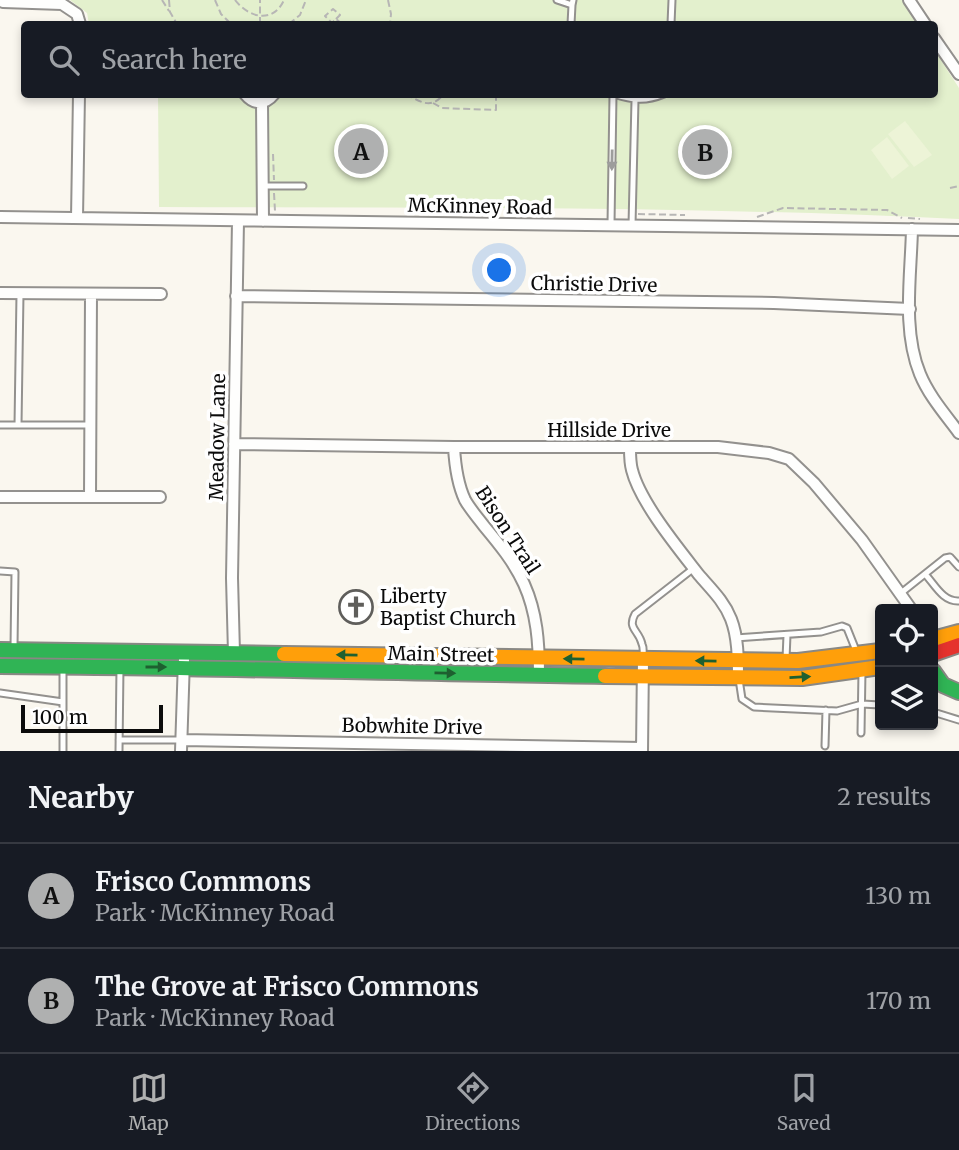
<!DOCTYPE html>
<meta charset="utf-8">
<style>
body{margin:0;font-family:Merriweather,serif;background:#20242c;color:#f1f3f6}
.controls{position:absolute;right:21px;bottom:21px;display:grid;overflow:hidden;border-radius:7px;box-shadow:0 4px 10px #0003}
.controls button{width:63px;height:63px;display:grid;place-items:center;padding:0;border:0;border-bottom:2px solid #363941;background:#171b24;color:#f1f3f6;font:35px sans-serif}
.scale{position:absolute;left:21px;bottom:18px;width:142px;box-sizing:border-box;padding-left:7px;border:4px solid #0b0b0b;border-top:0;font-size:19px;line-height:24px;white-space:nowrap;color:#0b0b0b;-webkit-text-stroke:5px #fff;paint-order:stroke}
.you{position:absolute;left:500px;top:271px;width:24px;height:24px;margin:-18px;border:5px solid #fff;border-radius:50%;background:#1a73e8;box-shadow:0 0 0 10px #1a73e833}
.badge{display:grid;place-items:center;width:46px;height:46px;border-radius:50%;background:#afb0b0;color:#111;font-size:23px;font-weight:700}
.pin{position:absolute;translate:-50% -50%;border:4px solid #fff;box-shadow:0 2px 7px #0006}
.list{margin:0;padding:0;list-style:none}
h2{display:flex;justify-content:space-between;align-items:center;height:91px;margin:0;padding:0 28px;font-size:30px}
h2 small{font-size:23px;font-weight:400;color:#9ea1a6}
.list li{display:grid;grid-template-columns:46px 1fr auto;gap:21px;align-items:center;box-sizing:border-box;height:105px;padding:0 28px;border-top:2px solid #363941}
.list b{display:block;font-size:26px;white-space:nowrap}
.list p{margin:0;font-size:23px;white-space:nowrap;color:#9ea1a6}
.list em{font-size:23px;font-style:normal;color:#9ea1a6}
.icon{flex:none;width:38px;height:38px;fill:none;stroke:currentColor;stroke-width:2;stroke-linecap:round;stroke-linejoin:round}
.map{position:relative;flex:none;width:959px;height:751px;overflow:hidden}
.search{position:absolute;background:#171b24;box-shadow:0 4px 10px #0003;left:21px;right:21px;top:21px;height:77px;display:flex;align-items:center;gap:18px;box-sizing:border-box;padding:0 24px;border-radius:7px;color:#9ea1a6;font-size:26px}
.sheet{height:301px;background:#171b24}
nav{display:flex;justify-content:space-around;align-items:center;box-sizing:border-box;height:98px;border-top:2px solid #363941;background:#171b24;font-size:19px;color:#9ea1a6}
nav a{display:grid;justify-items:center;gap:4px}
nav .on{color:#afb0b0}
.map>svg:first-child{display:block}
.green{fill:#e3f0cd}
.pitch{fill:#edf4d7}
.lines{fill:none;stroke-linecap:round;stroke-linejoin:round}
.lane-casing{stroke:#93918e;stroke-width:9}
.street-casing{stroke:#93918e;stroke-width:14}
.fast-casing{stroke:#898884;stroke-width:18}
.slow-casing{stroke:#898884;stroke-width:18}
.jam-casing{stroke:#898884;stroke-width:18}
.path{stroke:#b7b6b5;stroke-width:2;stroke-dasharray:7 3.5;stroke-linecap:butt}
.lane{stroke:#fefefd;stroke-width:5}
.street{stroke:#fefefd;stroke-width:10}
.fast{stroke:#30b455;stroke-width:14}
.slow{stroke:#ff9f0a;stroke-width:14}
.jam{stroke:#e5322d;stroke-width:14}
.oneway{fill:#9d9d9c}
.oneway2{fill:#1e6030}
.labels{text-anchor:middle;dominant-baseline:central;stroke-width:7;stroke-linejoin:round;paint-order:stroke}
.street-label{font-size:19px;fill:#0b0b0b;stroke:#fff}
.poi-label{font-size:19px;fill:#0b0b0b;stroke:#fff;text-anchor:start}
</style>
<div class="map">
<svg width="959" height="751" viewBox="0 0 959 751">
<rect width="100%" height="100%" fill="#faf7ef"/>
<path class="green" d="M70,0h832l15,24h-828l-2,-11z
M935,51l24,37v131c-266,-13 -534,-11 -800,-12l-1,-112 776,-1z"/>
<path class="pitch" d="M905,121l27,34 -18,12 -26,-33z
M887,137l22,29 -17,13 -21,-29z"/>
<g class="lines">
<g class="lane-casing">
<path id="lane" d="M557,0l15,5
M571,24l1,-19 1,-5
M671,24l1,-24
M613,94c20,6 32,8 51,0
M262,186h41
M611,224l2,-129
M632,225l3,-125
M0,425h90
M18,425l2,-131
M0,571l15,1 -1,75
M925,574c10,11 18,28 34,27
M901,593l44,-35 5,-1 9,10
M735,638l86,-6 21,-6 5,2 10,25
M643,657c0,-5 1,-9 -1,-13 -3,-14 -15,-15 -7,-30l59,-46
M786,659l1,-24
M739,679l3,20 12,8 83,4 25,-7 18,1
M0,693l63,9
M933,712l26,8
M861,733l1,-62
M119,740h63
M825,746l1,-36
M63,751v-84
M119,751l1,-84"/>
</g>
<g class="street-casing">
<path id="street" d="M0,0l3,2 59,2 15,10 3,10
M909,0l16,24
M934,38l25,36
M245,94c9,11 20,11 29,0
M262,103l1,118
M0,217l959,13
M77,218l2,-124
M912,229c-1,47 -10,101 8,145 9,22 25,40 39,59
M0,293l161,1
M236,296l538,7 136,6
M234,444l220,3h264l51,6 20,6 25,24 48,57 49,69
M454,447c1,18 3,36 11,53 5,9 13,18 19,26 15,18 30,36 40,58 13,29 15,59 15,90
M630,448c0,7 0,15 2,22 8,32 46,78 67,105 12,14 25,26 32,44 7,18 7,39 7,59
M0,497h160
M90,497l1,-203
M234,653l-2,-75 6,-357
M182,740l460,8
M181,751l3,-92
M642,751l1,-91"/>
</g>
<g class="fast-casing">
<path id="fast" d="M0,650l284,4
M0,666c202,1 404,7 605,10
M933,671l10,14 16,7"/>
</g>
<g class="slow-casing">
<path id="slow" d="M933,639l26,-7
M284,654l514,7 82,-10
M605,676l197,2 78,-11"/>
</g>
<g class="jam-casing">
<path id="jam" d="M933,654l26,-9"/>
</g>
<path class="path" d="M162,0l7,11
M169,0l1,12 7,12
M215,0l6,14 10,10
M235,0c14,18 38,24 49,0
M388,0l3,14 -1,10
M336,19l4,-4 -7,-6 -8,7 7,7 4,-4 6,5
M260,24v-24
M289,24l11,-9 6,-15
M406,94c15,8 25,16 38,0
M433,103l9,5 54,2v-16
M273,154l1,26
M950,188l9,-2
M274,193l1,18
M638,214l47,1
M757,217l26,-9 104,2 15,8
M908,218l12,1"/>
<use href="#lane" class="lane"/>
<use href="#street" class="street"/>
<use href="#fast" class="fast"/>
<use href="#slow" class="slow"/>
<use href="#jam" class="jam"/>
</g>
<defs><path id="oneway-solid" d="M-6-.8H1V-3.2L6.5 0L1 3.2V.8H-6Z" transform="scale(1.75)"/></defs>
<use class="oneway" href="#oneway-solid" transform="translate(612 160) rotate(91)"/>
<g class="oneway2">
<use href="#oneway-solid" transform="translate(347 655) rotate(-179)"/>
<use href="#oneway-solid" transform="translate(574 659) rotate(-179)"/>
<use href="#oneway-solid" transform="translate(706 661) rotate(-179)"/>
<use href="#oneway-solid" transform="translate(156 667)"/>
<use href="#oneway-solid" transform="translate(445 673) rotate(1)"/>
<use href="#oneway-solid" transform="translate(800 677) rotate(-3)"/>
</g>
<defs>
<g id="church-ring" transform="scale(1.75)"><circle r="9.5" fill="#fff" stroke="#5f5e5b" stroke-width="1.5"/><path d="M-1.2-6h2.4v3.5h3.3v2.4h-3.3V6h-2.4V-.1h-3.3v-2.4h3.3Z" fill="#5f5e5b"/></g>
</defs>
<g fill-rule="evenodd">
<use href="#church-ring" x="356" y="607"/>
</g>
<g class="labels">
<g class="street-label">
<text transform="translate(480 206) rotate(1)">McKinney Road</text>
<text transform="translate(594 284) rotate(1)">Christie Drive</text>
<text x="609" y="430">Hillside Drive</text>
<text transform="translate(217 437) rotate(-89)">Meadow Lane</text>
<text transform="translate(508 530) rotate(57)">Bison Trail</text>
<text transform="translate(441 654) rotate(1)">Main Street</text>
<text transform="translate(412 726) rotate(1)">Bobwhite Drive</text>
</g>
<g class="poi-label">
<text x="380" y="596">Liberty<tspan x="380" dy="22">Baptist Church</tspan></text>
</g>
</g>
</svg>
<div class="controls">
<button><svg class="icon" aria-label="locate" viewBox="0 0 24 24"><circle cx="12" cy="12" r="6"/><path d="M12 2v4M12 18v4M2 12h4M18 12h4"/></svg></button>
<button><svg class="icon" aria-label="layers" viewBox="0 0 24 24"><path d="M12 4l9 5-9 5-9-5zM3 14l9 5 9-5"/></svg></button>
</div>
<div class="scale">100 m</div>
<div class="you"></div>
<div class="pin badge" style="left:361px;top:151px">A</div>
<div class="pin badge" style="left:705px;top:152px">B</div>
<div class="search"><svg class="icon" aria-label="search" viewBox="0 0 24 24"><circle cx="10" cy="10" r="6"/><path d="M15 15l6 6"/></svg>Search here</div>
</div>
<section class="sheet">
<h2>Nearby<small>2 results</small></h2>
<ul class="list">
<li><span class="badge">A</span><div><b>Frisco Commons</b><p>Park · McKinney Road</p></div><em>130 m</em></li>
<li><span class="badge">B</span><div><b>The Grove at Frisco Commons</b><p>Park · McKinney Road</p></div><em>170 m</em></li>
</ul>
</section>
<nav>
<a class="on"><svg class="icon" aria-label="map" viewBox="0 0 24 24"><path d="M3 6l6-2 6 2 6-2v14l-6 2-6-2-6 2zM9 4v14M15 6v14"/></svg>Map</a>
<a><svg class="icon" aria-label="directions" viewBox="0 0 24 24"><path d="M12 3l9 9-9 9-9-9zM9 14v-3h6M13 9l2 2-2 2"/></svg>Directions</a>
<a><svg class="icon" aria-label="saved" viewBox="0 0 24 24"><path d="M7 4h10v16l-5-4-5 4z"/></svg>Saved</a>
</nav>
